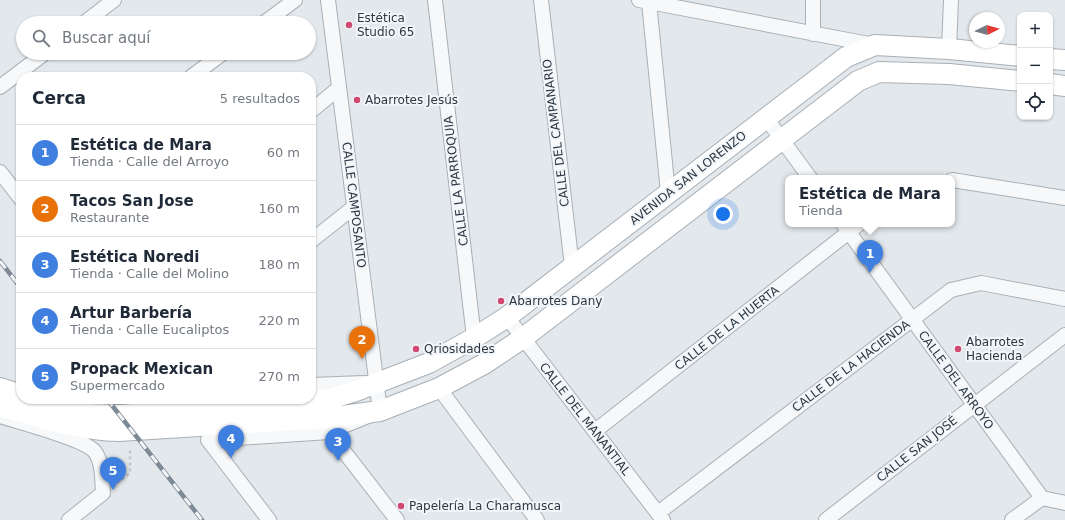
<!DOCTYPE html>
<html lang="es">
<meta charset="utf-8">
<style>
body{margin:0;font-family:"DejaVu Sans",sans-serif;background:#f2f2f3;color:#1f2937}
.controls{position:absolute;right:12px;top:12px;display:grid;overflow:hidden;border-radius:8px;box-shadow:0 1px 3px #0004}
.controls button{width:36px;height:36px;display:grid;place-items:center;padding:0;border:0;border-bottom:1px solid #e0e1e3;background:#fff;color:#1f2937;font:20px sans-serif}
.compass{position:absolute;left:969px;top:12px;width:36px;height:36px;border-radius:50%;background:#fff;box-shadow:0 1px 3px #0004;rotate:85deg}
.you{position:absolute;left:723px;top:214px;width:14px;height:14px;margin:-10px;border:3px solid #fff;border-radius:50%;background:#1a73e8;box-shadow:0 0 0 6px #1a73e833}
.badge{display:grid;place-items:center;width:26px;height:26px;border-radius:50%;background:#0b8043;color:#fff;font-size:13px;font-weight:700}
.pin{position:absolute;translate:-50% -33px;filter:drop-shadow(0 1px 2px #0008)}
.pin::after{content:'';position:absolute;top:21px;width:14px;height:12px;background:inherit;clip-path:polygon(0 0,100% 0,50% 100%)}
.popup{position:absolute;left:785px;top:175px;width:170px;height:52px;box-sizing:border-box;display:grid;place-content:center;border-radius:8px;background:#fff;filter:drop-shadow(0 1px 3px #0005);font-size:13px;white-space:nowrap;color:#747a83}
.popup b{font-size:15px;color:#1f2937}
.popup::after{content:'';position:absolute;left:50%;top:100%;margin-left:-8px;border:8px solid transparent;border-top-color:#fff}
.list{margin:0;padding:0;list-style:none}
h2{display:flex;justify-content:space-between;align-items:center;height:52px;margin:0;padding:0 16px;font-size:17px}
h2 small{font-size:13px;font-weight:400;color:#747a83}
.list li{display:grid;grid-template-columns:26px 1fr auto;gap:12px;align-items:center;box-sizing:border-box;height:56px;padding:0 16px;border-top:1px solid #e0e1e3}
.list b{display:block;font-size:15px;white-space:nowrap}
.list p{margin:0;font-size:13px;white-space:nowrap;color:#747a83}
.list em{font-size:13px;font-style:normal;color:#747a83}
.icon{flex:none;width:22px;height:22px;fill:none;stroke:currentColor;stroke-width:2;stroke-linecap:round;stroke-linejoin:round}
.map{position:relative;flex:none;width:1065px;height:520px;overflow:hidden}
.search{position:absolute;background:#fff;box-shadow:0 1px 3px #0004;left:16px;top:16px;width:300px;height:44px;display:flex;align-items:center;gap:10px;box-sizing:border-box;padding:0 14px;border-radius:22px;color:#747a83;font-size:15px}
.panel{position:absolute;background:#fff;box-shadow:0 1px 3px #0004;left:16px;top:72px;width:300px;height:332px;border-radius:16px}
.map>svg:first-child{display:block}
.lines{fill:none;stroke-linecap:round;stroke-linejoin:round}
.street-casing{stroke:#a8b0b6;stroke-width:16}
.secondary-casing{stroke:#a8b0b6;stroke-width:22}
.path{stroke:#c1c6cb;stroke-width:2.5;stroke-dasharray:3 3;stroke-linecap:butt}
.street{stroke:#f6f8fa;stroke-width:14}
.secondary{stroke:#fff;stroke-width:20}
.rail-casing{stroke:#7d8a96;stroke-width:4.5}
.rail{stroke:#f3f6f9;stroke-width:3;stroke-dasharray:9;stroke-linecap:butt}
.poi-dot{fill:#d04971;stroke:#f3f6f9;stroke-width:1.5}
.labels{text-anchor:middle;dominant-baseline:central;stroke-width:4;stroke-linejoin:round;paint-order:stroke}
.poi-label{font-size:12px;fill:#2b3844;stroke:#f3f6f9;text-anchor:start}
.street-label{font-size:12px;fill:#2b3844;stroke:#f3f6f9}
</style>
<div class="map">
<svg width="1065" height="520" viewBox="0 0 1065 520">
<rect width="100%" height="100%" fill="#e3e8ec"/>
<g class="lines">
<g class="street-casing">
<path id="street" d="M435,0l39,338
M541,0l31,267
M639,0l235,45
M813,0v34
M649,2l19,191
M84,23l30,-23
M264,23l31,-23
M949,49l2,-49
M191,77l32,-24
M0,87l45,-34
M311,111l28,-23
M766,118l44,60
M0,172l21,27
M952,180l113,18
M843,224l199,274 23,5
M311,241l43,-34
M507,317l156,203
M311,385l53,-2
M439,388l98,132
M0,416c18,6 85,23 95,36 8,11 7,28 8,41l-34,27
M328,424l1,8 68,88
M595,431l264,-207
M208,440l121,-8 51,-21 -52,-411
M208,440l61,80
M658,513l293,-223 30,-7 84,16
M826,520l239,-185
M1012,520l30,-22"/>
</g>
<g class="secondary-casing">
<path id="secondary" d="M1050,59l15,1
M1050,84l15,2
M0,388l21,7
M35,399l31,10 27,5 26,1 207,-15 30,-9 73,-28 45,-25 33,-21 339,-260 29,-12 74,4 71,7
M0,406c42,12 75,24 119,25l208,-13 53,-7 59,-23 45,-24 39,-26 335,-257 21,-9 70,2 71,7"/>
</g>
<path class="path" d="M117,483l13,-10v-25"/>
<use href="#street" class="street"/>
<use href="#secondary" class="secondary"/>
<g class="rail-casing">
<path id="rail" d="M0,261l21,27
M107,399l95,121"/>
</g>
<use href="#rail" class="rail"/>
</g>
<g class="poi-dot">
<circle cx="349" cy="25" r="4"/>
<circle cx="357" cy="100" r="4"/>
<circle cx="501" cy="301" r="4"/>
<circle cx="416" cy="349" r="4"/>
<circle cx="958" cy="349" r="4"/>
<circle cx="401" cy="506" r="4"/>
</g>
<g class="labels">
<g class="poi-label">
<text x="357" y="18">Estética<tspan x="357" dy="14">Studio 65</tspan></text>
<text x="365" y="100">Abarrotes Jesús</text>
<text x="509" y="301">Abarrotes Dany</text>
<text x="966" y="342">Abarrotes<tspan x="966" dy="14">Hacienda</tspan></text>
<text x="424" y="349">Qriosidades</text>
<text x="409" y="506">Papelería La Charamusca</text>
</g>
<g class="street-label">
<text transform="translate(556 133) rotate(-97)">CALLE DEL CAMPANARIO</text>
<text transform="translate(688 178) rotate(-38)">AVENIDA SAN LORENZO</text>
<text transform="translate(456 181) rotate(-97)">CALLE LA PARROQUIA</text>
<text transform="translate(354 205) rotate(83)">CALLE CAMPOSANTO</text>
<text transform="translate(727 328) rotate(-38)">CALLE DE LA HUERTA</text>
<text transform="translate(851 366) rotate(-37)">CALLE DE LA HACIENDA</text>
<text transform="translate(956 380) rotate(54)">CALLE DEL ARROYO</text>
<text transform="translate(585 419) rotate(52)">CALLE DEL MANANTIAL</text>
<text transform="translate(917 449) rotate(-38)">CALLE SAN JOSÉ</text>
</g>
</g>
</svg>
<div class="controls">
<button>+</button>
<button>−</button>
<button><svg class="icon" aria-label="locate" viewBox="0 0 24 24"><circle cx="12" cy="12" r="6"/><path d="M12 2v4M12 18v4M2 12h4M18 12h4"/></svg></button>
</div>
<svg class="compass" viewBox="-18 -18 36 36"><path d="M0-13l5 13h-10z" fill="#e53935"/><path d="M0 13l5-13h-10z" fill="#747a83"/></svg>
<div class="you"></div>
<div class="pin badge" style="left:870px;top:273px;background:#3f7fe0">1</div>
<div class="popup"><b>Estética de Mara</b>Tienda</div>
<div class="pin badge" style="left:362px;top:359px;background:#e8710a">2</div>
<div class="pin badge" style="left:338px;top:461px;background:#3f7fe0">3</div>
<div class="pin badge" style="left:231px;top:458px;background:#3f7fe0">4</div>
<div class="pin badge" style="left:113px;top:490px;background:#3f7fe0">5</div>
<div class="search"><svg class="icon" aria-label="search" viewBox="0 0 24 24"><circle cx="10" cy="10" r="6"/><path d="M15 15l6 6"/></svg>Buscar aquí</div>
<section class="panel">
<h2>Cerca<small>5 resultados</small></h2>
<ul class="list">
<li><span class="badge" style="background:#3f7fe0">1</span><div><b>Estética de Mara</b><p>Tienda · Calle del Arroyo</p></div><em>60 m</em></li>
<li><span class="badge" style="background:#e8710a">2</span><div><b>Tacos San Jose</b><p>Restaurante</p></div><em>160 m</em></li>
<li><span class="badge" style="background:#3f7fe0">3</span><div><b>Estética Noredi</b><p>Tienda · Calle del Molino</p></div><em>180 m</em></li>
<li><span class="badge" style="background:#3f7fe0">4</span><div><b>Artur Barbería</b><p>Tienda · Calle Eucaliptos</p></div><em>220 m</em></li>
<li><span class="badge" style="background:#3f7fe0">5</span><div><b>Propack Mexican</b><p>Supermercado</p></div><em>270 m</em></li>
</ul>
</section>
</div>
